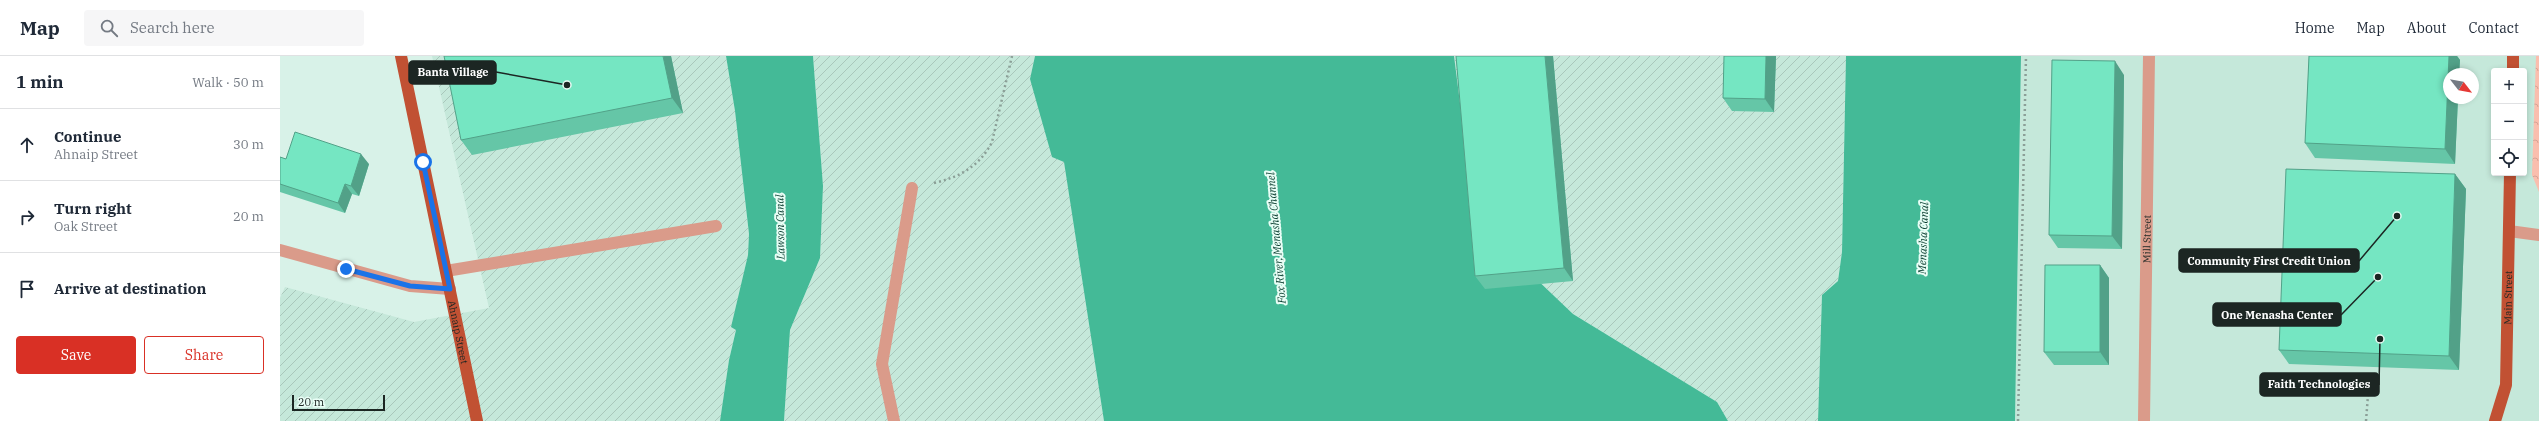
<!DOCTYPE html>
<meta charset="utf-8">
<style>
body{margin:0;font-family:"IBM Plex Serif",serif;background:#f6f6f7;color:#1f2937}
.controls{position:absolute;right:12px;top:12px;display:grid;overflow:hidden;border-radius:4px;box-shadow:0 2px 6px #0003}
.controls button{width:36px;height:36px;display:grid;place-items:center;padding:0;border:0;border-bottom:1px solid #e0e1e3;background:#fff;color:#1f2937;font:20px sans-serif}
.compass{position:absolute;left:2163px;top:12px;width:36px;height:36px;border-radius:50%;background:#fff;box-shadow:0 2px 6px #0003;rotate:121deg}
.scale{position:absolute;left:12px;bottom:10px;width:93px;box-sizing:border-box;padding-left:4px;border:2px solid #1c2623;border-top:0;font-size:11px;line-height:14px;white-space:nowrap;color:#1c2623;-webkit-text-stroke:3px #e9fef6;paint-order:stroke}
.stop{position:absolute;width:12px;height:12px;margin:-9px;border:3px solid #1a73e8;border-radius:50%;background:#fff}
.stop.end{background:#1a73e8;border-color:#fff;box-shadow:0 1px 4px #0008}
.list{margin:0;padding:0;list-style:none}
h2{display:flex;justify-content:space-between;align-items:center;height:52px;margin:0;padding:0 16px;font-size:17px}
h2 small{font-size:13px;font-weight:400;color:#747a83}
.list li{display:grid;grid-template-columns:26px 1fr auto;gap:12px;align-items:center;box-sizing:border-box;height:72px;padding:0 16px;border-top:1px solid #e0e1e3}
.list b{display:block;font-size:15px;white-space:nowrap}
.list p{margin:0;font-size:13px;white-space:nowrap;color:#747a83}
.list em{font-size:13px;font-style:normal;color:#747a83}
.actions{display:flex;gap:8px;padding:12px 16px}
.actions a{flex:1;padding:9px 0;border:1px solid #d93025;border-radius:4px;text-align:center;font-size:14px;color:#d93025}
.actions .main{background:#d93025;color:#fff}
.icon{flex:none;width:22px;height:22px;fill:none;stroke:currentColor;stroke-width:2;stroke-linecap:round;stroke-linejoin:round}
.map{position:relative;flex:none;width:2259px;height:365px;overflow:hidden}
header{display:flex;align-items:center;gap:24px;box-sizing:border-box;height:56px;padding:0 20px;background:#fff;border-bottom:1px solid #e0e1e3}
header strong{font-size:19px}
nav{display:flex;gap:22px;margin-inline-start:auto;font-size:14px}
.search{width:280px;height:36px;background:#f6f6f7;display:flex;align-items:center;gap:10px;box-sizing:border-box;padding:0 14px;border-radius:4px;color:#747a83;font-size:15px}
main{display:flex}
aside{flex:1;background:#fff}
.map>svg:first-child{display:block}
.built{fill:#c5e8da;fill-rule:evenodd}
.industrial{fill:url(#industrial-furrows)}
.park{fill:url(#park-crowns)}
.water{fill:#44ba97}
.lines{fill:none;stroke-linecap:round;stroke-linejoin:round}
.path{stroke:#8b9f97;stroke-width:2.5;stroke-dasharray:2 3;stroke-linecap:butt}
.minor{stroke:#da9b8a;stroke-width:12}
.major{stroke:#c15133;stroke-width:12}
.wall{fill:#65c6a7}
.shaded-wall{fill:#52a188}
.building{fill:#75e6c2;stroke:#52a188}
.route{stroke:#1a73e8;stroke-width:5}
.labels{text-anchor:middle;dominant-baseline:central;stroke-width:4;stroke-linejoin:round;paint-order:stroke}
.street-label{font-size:10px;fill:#1c2623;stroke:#e9fef6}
.water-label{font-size:11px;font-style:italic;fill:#0b3f31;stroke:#e9fef6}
.leader{fill:none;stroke:#1c2623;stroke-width:1.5}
.callout-dot{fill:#1c2623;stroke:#e9fef6;stroke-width:1.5}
.callout{fill:#1c2623;stroke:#1c2623;stroke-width:1.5}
.callout-label{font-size:11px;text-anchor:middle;font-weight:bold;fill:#fff}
</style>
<header>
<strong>Map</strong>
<div class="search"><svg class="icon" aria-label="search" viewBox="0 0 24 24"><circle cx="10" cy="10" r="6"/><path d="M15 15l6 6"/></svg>Search here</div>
<nav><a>Home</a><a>Map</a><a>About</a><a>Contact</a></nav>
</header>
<main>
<aside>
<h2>1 min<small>Walk · 50 m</small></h2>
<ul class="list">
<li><svg class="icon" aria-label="ahead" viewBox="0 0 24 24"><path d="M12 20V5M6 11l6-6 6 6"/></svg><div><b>Continue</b><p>Ahnaip Street</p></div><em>30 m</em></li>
<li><svg class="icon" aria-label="right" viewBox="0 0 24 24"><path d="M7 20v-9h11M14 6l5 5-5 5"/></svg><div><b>Turn right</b><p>Oak Street</p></div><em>20 m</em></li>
<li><svg class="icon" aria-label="arrive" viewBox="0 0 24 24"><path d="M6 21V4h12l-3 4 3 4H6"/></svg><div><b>Arrive at destination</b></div></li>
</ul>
<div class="actions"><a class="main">Save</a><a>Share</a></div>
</aside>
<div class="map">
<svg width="2259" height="365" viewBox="0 0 2259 365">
<defs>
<pattern id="industrial-furrows" width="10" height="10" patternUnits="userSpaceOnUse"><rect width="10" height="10" fill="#c5e8da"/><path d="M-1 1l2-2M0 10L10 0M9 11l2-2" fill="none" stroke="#a9c7bb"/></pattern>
<pattern id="park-crowns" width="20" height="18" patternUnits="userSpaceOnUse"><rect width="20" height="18" fill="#fabeae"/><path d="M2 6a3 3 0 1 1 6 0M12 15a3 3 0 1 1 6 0" fill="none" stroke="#d6a395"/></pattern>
</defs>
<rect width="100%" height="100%" fill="#d8f2e8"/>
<path class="built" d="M1741,0h518v365h-524zM2214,15h30v102h-30zM2169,18h24v24h-24z"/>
<path class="industrial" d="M152,0h294l9,55 14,123 -1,21 -17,72 5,2 -7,31 -9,61h-440v-123l5,-11 129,35 75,-14z
M533,0h222l-5,23 34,82 40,260h-320l6,-91 30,-72 3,-72z
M1174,0h392l-4,196 -4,29 -16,15 -4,125h-90l-11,-19 -144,-88 -43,-41 -58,-68z"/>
<path class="park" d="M2256,0h3v136l-7,-17z"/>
<path class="water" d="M446,0h87l10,130 -3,72 -30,72 -6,91h-64l9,-61 7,-30 -5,-3 17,-72 1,-21 -14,-123z
M755,0h419l19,149 57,68 43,41 144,88 11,19h-624l-40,-259 -12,-5 -22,-78z
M1566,0h175l-6,365h-197l4,-126 16,-14 4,-29z"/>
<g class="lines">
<path class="path" d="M654,127c26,-6 46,-17 58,-41l20,-86
M1738,365l8,-365
M2086,365l3,-39"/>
<g class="minor">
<path d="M2229,175l30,4"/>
<path d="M0,194l130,36 40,3"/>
<path d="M166,215l270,-45"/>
<path d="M614,365l-12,-57 30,-176"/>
<path id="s1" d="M1864,365l5,-365"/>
</g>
<g class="major">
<path id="s2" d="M121,0l76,365"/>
<path d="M2233,15v-15"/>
<path id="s3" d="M2215,365l11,-36 4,-212"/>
</g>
</g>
<path class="wall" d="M391,0l12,57 -211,42 -11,-15z
M1176,0h97l20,225 -88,8 -10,-13z
M1496,0l-2,56 -42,-1 -9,-13z
M2029,0h148l3,4 -1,14h-10v24h9l-3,66 -140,-6 -10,-15z
M1844,19l-2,174 -64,-1 -9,-13z
M0,101l6,2 83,5 -10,32 -7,-2 -7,19 -65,-21z
M2175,118l11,15 -7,181 -170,-6 -10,-14z
M1820,209l9,13v87h-55l-10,-13z"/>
<path class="shaded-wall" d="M383,0h8l12,57 -11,-15z
M1265,0h8l20,225 -9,-13z
M1486,0h10l-2,56 -9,-13z
M2169,0h8l3,4 -1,14h-10v24h9l-3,66 -10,-15z
M1835,5l9,14 -2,174 -10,-13z
M81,98l8,10 -10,32 -8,-10z
M2175,118l11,15 -7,181 -10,-14z
M65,128l7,10 -7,19 -7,-10z
M1820,209l9,13v87l-9,-13z"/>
<path class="building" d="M164,0h219l9,42 -211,42z
M1176,0h89l19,212 -89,8z
M1444,0h42l-1,43 -42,-1z
M2029,0h140l-4,93 -140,-6z
M1772,4l63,1 -3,175 -63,-1z
M15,76l66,22 -10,32 -6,-2 -7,19 -58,-19v-27l6,2z
M2006,113l169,5 -6,182 -170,-6z
M1765,209h55v87h-56z"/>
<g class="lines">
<path class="route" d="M66,213l64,17 40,3 -27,-127"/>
</g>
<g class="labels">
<g class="street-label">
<text stroke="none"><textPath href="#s1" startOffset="182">Mill Street</textPath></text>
<text stroke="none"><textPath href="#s3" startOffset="125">Main Street</textPath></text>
<text stroke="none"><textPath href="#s2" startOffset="282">Ahnaip Street</textPath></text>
</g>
<g class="water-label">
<text transform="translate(500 171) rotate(-91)">Lawson Canal</text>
<text transform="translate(996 182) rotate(-95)">Fox River, Menasha Channel</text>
<text transform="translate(1643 182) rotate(-88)">Menasha Canal</text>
</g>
</g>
<path class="leader" d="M287 29L216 16M2117 160L2079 205M2098 221L2061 259M2100 283L2099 329"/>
<g class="callout-dot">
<circle cx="287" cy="29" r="4"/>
<circle cx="2117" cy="160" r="4"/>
<circle cx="2098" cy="221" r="4"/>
<circle cx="2100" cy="283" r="4"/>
</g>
<g class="callout">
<rect x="129" y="5" width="87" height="23" rx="4"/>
<rect x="1899" y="193" width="180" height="23" rx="4"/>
<rect x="1933" y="247" width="128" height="23" rx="4"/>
<rect x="1980" y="317" width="119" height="23" rx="4"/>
</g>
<g class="callout-label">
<text x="173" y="20">Banta Village</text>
<text x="1989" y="209">Community First Credit Union</text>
<text x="1997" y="263">One Menasha Center</text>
<text x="2039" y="332">Faith Technologies</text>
</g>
</svg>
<div class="controls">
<button>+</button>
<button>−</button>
<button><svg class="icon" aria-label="locate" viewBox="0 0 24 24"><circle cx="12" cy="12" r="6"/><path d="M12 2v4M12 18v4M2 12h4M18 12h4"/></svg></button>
</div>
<svg class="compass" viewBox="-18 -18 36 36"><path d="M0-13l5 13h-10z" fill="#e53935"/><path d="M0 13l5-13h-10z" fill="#747a83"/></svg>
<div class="scale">20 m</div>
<div class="stop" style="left:143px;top:106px"></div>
<div class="stop end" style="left:66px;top:213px"></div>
</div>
</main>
